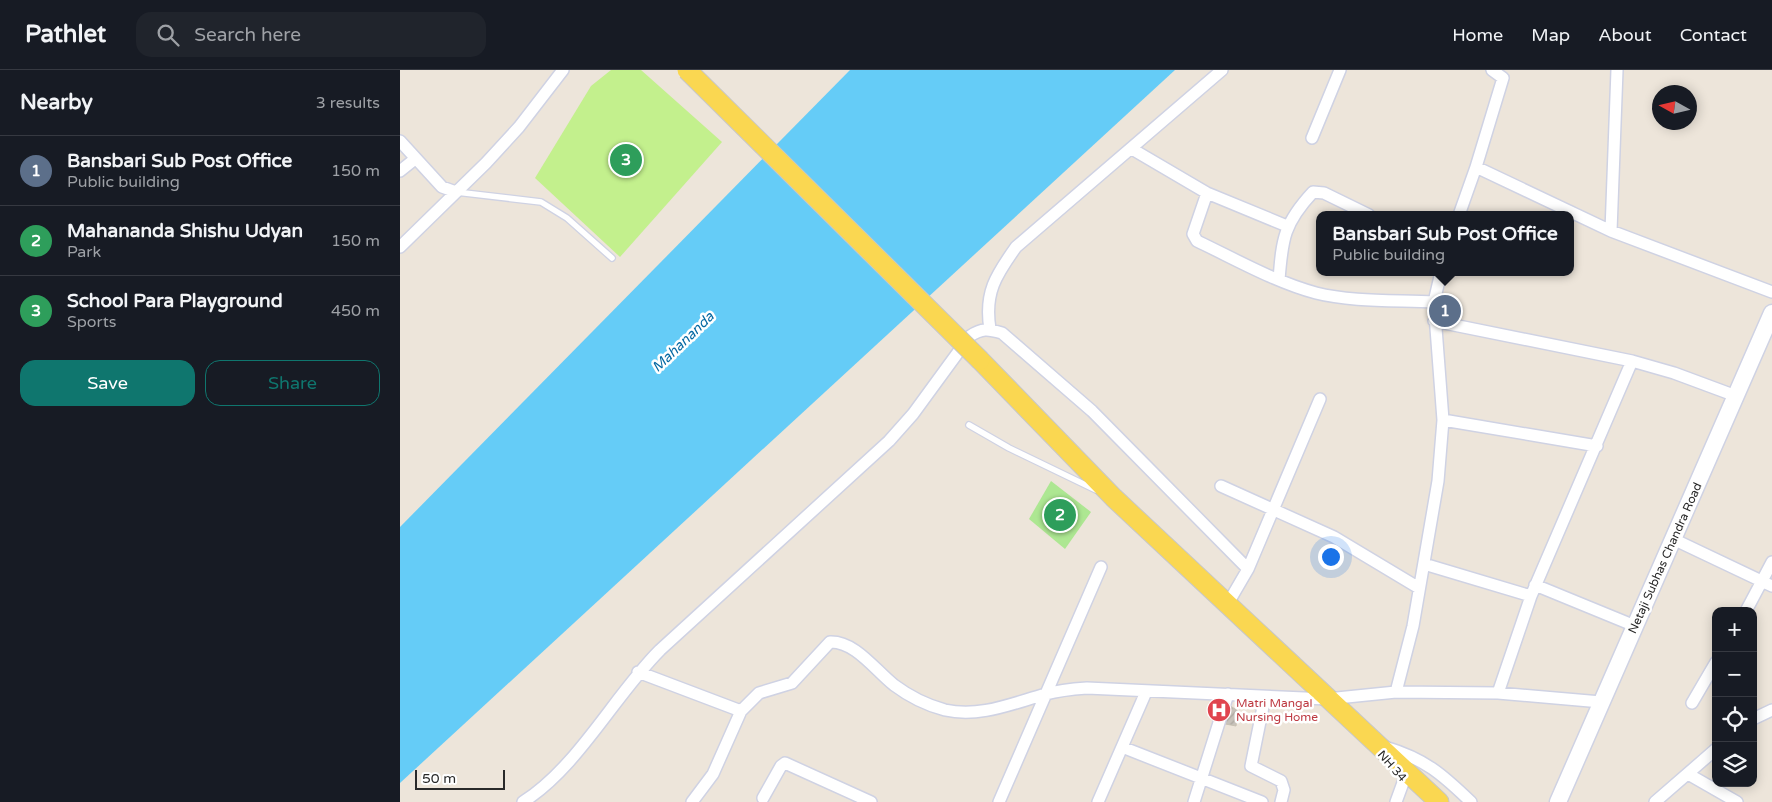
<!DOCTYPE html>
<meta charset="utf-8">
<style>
body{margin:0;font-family:"Varela Round",sans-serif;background:#20242c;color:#f1f3f6}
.controls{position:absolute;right:15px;bottom:15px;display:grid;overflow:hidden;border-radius:10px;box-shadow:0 2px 12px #0003}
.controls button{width:45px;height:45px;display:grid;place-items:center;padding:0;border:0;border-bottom:1px solid #363941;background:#171b24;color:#f1f3f6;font:25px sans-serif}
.compass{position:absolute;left:1252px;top:15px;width:45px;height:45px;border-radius:50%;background:#171b24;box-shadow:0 2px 12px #0003;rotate:278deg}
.scale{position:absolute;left:15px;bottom:12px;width:90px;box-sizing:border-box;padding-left:5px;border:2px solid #292929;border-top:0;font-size:14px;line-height:18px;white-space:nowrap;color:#292929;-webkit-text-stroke:4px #fff;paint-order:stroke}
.you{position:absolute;left:930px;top:486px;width:18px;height:18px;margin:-12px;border:4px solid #fff;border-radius:50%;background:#1a73e8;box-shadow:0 0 0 8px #1a73e833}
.badge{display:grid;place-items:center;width:32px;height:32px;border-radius:50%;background:#0f766e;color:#fff;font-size:16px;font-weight:700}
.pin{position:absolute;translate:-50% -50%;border:2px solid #fff;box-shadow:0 1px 5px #0006}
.popup{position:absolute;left:916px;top:141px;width:258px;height:65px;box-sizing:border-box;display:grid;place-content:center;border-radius:10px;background:#171b24;filter:drop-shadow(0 1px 4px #0005);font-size:16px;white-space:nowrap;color:#9ea1a6}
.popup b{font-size:19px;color:#f1f3f6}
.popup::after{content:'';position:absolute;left:50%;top:100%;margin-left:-10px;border:10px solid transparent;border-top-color:#171b24}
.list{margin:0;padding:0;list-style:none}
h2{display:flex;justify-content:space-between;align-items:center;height:65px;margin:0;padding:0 20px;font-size:21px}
h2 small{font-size:16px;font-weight:400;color:#9ea1a6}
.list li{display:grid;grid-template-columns:32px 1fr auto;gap:15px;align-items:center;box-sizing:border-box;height:70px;padding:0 20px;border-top:1px solid #363941}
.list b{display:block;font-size:19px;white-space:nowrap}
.list p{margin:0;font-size:16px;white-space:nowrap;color:#9ea1a6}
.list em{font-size:16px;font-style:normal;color:#9ea1a6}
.actions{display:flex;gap:10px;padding:15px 20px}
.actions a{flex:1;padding:11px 0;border:1px solid #0f766e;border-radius:15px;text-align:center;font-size:18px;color:#0f766e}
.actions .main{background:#0f766e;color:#fff}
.icon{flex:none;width:28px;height:28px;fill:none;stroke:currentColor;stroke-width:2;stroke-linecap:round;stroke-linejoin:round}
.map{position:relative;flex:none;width:1372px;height:732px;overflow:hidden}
header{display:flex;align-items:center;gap:30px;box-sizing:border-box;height:70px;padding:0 25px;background:#171b24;border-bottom:1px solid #363941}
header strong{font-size:24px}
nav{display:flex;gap:28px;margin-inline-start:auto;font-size:18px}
.search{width:350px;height:45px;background:#20242c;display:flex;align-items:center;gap:12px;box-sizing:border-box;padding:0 18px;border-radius:15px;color:#9ea1a6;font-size:19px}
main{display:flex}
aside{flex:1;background:#171b24}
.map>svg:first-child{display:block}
.park{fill:#ade792}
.pitch{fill:#c3f08d}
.water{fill:#65ccf7}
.building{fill:url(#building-hatch);stroke:#c8c1b3}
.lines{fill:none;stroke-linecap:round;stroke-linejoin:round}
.service-casing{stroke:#cfd2e3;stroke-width:8}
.minor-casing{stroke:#cfd2e3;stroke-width:14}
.secondary-casing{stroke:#cfd2e3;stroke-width:19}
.primary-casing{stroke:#c7c7c7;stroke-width:21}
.service{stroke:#fff;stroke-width:5.5}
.minor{stroke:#fff;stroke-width:11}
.secondary{stroke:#fff;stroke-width:16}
.primary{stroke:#fad751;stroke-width:19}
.primary-bridge-casing{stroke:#c7c7c7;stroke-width:21;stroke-linecap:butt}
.primary-bridge{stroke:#fad751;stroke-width:19}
.labels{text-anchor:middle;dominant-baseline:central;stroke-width:5;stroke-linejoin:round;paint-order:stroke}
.street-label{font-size:12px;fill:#292929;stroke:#fff}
.health-label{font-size:12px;fill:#be3a42;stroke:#fff;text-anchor:start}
.water-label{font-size:14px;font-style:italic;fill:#0468a2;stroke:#fff}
</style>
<header>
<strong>Pathlet</strong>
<div class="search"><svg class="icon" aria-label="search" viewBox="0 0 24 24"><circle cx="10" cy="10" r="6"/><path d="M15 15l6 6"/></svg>Search here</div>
<nav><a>Home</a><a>Map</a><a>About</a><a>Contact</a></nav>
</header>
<main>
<aside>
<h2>Nearby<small>3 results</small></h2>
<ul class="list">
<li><span class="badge" style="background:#5c6f8a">1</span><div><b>Bansbari Sub Post Office</b><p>Public building</p></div><em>150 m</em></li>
<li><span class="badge" style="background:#2e9e5b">2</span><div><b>Mahananda Shishu Udyan</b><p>Park</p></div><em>150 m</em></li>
<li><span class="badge" style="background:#2e9e5b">3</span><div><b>School Para Playground</b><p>Sports</p></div><em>450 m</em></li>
</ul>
<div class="actions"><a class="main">Save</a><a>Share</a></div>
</aside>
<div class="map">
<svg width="1372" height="732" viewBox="0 0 1372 732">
<defs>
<pattern id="building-hatch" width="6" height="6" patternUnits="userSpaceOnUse" patternTransform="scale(1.25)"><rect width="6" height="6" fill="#c8c2ba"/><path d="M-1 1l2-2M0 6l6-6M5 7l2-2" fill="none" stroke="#aca7a0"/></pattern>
</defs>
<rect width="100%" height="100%" fill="#ede5da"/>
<path class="park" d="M651,411l40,31 -26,37 -36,-30z"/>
<path class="pitch" d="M211,0h30l81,72 -102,115 -85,-79 56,-92z"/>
<path class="water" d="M450,0h325l-775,713v-256z"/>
<path class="building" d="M1040,233l13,2 -2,12 -13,-3z
M814,632l15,3 9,6 -2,15 -21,-4 1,-4h-5z"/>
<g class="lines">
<g class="service-casing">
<path id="service" d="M56,122l85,10 26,16 45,40
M569,355l40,23 87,42"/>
</g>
<g class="minor-casing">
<path id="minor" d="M912,68l28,-68
M0,71l42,46 14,5
M732,79l75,44 80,33
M1076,97l27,-89 -11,-8
M0,101l15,-12
M807,123l-14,41 4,7c38,18 78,41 119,52 35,9 81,7 118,9
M1059,145l17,-48 135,64 161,61
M1211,161l6,-161
M0,177l86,-84 33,-36 44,-57
M879,210c3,-41 5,-57 34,-88l11,1 45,22
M1034,251l198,40 -101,235 -33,97
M590,259c-6,-36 6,-54 26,-82l206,-177
M1232,291l42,12 62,23
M1043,350l154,26
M821,416l113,51 85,51
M1273,469l99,47
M1024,494l107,32
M1135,515l100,41
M827,535l21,-36 72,-170
M1346,541l26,-49
M238,602l103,39
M996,622l17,-66 25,-145 5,-61 -9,-118 7,-30
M865,627l-14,69 30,15 3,9 -3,12
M1292,633l24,-41
M1353,649l19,-9
M722,677l140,55
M985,677c40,12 57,27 86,55
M1288,704l49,28
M363,728l18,-32 4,-3 86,39
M123,732c55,-35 91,-106 137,-152l229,-209 24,-27 57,-78c12,-8 18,-7 32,-3l90,78 156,158
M292,732l21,-28 28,-63 18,-18 33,-10 38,-41c25,-1 45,28 64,43 16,12 32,20 51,25 35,8 68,-7 101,-16 14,-4 27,-5 41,-6l240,11 69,-7 102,1 103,9
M599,732l102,-235
M698,732l48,-110
M794,732l34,-108
M996,732l8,-22
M1255,732l61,-53"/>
</g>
<g class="secondary-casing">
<path id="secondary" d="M1158,732l214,-489"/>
</g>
<g class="primary-casing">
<path id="primary" d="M580,290l134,138 325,304"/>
</g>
<use href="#service" class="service"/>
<use href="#minor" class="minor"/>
<use href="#secondary" class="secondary"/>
<use href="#primary" class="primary"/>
<g class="primary-bridge-casing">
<path id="primary-bridge" d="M287,0l293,290"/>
</g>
<use href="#primary-bridge" class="primary-bridge"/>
</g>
<defs>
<g id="hospital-disc" transform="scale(1.25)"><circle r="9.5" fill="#e0444e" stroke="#fff"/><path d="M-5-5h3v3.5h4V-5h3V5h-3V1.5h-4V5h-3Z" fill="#fff"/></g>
</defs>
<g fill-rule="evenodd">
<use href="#hospital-disc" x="819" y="640"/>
</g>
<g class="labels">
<g class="street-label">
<text transform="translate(1265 488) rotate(-66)">Netaji Subhas Chandra Road</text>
<text transform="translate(992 696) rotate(49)">NH 34</text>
</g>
<g class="health-label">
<text x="836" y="633">Matri Mangal<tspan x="836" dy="14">Nursing Home</tspan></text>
</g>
<g class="water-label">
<text transform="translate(283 272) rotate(-44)">Mahananda</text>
</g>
</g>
</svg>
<div class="controls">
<button>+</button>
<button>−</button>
<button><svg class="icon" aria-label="locate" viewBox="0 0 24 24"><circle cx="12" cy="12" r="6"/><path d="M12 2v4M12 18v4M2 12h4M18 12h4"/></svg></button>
<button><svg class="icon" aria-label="layers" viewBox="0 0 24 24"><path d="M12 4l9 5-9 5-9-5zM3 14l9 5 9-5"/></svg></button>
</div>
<svg class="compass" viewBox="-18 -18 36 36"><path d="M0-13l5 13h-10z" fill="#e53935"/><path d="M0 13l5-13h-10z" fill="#9ea1a6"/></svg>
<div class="scale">50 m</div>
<div class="you"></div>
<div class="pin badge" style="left:1045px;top:241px;background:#5c6f8a">1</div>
<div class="popup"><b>Bansbari Sub Post Office</b>Public building</div>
<div class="pin badge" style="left:660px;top:445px;background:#2e9e5b">2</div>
<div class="pin badge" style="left:226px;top:90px;background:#2e9e5b">3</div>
</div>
</main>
